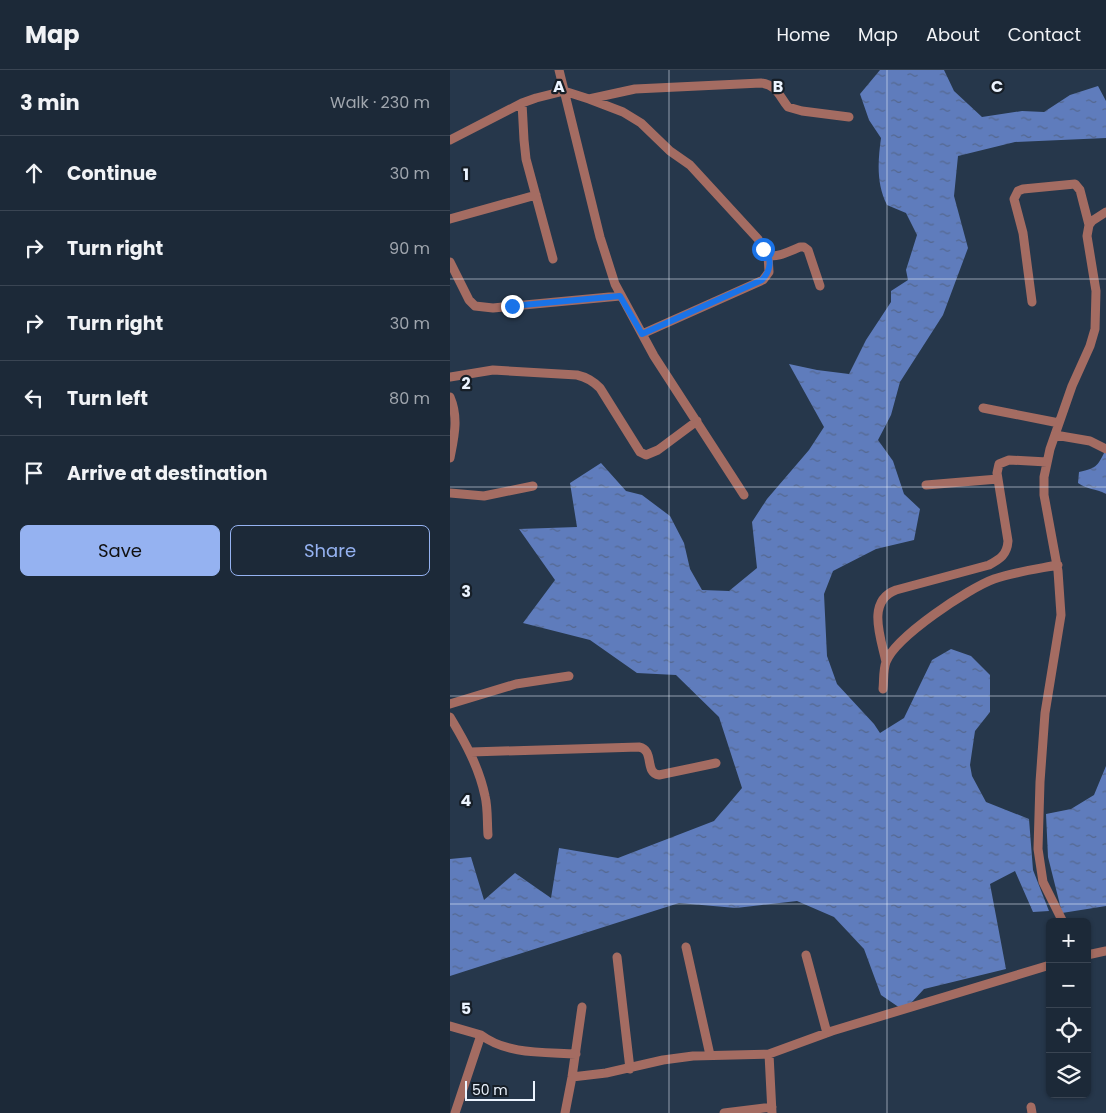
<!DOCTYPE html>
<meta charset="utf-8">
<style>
body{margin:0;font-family:Poppins,sans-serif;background:#253140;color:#f1f3f6}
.controls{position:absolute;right:15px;bottom:15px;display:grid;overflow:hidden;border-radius:8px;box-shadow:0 1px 4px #0004}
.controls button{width:45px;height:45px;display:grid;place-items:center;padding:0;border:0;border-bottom:1px solid #3a4553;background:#1c2938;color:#f1f3f6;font:25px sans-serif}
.scale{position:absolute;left:15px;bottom:12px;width:70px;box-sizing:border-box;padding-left:5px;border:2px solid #ecf4ff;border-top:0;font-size:14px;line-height:18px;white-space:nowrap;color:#ecf4ff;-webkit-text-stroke:4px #161e27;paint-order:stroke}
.stop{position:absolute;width:15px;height:15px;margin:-11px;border:4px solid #1a73e8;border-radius:50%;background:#fff}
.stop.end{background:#1a73e8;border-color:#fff;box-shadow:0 1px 5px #0008}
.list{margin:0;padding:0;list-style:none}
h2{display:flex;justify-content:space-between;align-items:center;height:65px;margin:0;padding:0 20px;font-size:21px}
h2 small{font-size:16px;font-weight:400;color:#a0a6ae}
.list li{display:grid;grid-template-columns:32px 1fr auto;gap:15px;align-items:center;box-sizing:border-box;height:75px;padding:0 20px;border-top:1px solid #3a4553}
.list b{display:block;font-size:19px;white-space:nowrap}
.list em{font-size:16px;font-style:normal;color:#a0a6ae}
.actions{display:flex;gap:10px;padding:15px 20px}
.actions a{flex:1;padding:11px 0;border:1px solid #95b2f1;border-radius:8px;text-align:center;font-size:18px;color:#95b2f1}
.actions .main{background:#95b2f1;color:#111}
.icon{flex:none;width:28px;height:28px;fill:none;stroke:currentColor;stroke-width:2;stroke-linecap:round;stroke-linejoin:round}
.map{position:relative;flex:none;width:656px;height:1043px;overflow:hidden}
header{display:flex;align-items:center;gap:30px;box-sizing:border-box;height:70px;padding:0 25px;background:#1c2938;border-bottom:1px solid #3a4553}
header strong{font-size:24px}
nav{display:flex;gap:28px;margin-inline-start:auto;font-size:18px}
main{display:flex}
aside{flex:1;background:#1c2938}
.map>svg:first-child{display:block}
.water{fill:url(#water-ripples)}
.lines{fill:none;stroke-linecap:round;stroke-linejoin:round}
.minor{stroke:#a46c62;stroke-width:9}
.route{stroke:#1a73e8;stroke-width:6}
.grid{fill:none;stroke:#ecf4ff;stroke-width:1;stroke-opacity:0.55}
.grid-label{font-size:16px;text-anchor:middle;font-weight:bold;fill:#ecf4ff;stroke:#161e27;stroke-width:4.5;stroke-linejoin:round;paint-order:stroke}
</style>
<header>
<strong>Map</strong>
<nav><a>Home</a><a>Map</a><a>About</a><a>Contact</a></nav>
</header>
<main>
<aside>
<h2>3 min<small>Walk · 230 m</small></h2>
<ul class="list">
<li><svg class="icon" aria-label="ahead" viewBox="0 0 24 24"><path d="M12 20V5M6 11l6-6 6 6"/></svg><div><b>Continue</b></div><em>30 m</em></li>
<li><svg class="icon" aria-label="right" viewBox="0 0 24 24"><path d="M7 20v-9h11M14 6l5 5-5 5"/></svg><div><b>Turn right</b></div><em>90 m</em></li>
<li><svg class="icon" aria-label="right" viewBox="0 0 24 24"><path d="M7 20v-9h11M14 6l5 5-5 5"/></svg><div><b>Turn right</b></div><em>30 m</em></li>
<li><svg class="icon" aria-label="left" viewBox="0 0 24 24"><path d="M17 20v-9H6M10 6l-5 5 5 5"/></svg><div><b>Turn left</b></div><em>80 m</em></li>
<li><svg class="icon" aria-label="arrive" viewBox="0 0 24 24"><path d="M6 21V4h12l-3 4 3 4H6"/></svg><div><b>Arrive at destination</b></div></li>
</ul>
<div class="actions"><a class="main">Save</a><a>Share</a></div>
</aside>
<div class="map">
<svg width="656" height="1043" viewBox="0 0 656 1043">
<defs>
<pattern id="water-ripples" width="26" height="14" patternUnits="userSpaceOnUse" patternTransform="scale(1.25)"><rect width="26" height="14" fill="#5f7cbc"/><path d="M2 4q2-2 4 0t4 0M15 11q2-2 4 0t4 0" fill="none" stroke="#55688f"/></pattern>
</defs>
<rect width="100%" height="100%" fill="#26374b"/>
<path class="water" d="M430,0h64l10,21 28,26 40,-6 22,1 26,-17 28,-9 8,15v37l-91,4 -57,14 -4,40 14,52 -25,67 -43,67 -9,33 -13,25 15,21 11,33 16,15 -6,31 -38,9 -43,22 -9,23 3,62 10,28 37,40 6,9 24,-15 28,-58 19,-11 20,7 19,19v37l-15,19 -5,34 2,11 14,26 43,17 4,51 16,41 -16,1 -18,-41 -25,13 16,85 -82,20 -13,14 -11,5 -19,-13 -17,-46 -30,-32 -37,-16 -61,7 -57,-5 -229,73v-117l21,-2 13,43 31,-27 36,25 8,-50 59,10 96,-37 28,-33 -23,-71 -43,-42 -39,-2 -47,-33 -67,-17 32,-43 -36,-51 58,-2 -7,-44 31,-20 25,28 16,4 28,21 14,27 6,26 12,21 27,1 28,-23 -5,-46 15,-23 42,-49 15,-23 -35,-63 28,6 32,4 17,-34 25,-38v-11l17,-11 -2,-10 11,-35 -11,-22 -19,-8c-11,-22 -9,-44 -6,-67l-12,-18 -9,-26z
M656,379v45c-11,-6 -18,-4 -28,-11l1,-11c19,-4 19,-7 27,-23z
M656,696v140l-44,7 -14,-56 -2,-43 25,-5 23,-14z"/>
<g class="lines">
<path class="minor" d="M109,0l41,167 15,47 39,72 90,139
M139,29l46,-10 126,-6c16,2 18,13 27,24l14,4 47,6
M72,33l2,37 2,19 27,100
M0,70l72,-37 14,-5 28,-7 25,8 34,13 18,11 29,28 20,14 68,74c3,5 5,12 9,15 7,6 25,-4 33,-7h4l4,3 12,36
M0,149l86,-24
M0,192l19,38 6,6 18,2 127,-12
M582,232l-9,-69 -9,-34 4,-8 5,-2 52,-5 5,6 9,35
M192,264l121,-54 6,-8 -1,-17
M0,307l43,-7 84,5c9,2 16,6 23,13l40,64 6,3 12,-5 39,-29
M0,327c9,21 4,40 0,61
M533,338l76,15
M605,365l35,6 16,8
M476,415l72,-6
M0,423l34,3 49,-10
M436,592c-5,-24 -20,-61 10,-72l93,-25c11,-6 18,-10 19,-24l-11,-68 2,-9 10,-4 38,2
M433,619c1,-9 0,-19 3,-27 9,-25 83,-74 108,-83 20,-7 43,-10 64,-14
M0,634l66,-20 53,-8
M0,647c15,25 29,50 35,79 3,12 2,26 3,39
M21,682l168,-5c16,3 5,26 20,28l57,-12
M613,852l-20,-40 -5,-33 2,-67 5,-69 16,-98 -3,-44 -14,-76v-18l6,-28 22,-63 18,-40 5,-17 1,-38 -9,-55 2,-11 3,-4 14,-9
M236,877l24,108
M356,885l21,78
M637,885l19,-4
M167,887l13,112
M0,956l31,9 -26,78
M31,965c27,20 63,17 95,19
M319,984l3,59
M122,1007l34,-4 57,-13 30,-4 76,-2 63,-23 218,-66
M581,1037l1,6
M115,1043l7,-36 10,-70
M274,1043l48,-6"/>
</g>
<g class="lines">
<path class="route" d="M62,236l108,-10 22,38 120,-54c6,-6 10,-16 6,-24 -1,-3 -3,-5 -5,-7"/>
</g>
<path class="grid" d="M219,0v1043M437,0v1043M0,209h656M0,417h656M0,626h656M0,834h656"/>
<g class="grid-label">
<text x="109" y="22">A</text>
<text x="328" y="22">B</text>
<text x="547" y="22">C</text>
<text x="16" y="110">1</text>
<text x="16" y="319">2</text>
<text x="16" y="527">3</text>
<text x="16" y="736">4</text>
<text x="16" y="944">5</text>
</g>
</svg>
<div class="controls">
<button>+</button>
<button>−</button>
<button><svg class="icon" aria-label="locate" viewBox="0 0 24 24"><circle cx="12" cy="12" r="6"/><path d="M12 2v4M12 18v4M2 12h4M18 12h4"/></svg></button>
<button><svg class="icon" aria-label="layers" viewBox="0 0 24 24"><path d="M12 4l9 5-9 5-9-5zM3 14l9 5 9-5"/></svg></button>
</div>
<div class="scale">50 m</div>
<div class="stop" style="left:313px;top:179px"></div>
<div class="stop end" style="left:62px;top:236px"></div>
</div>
</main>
